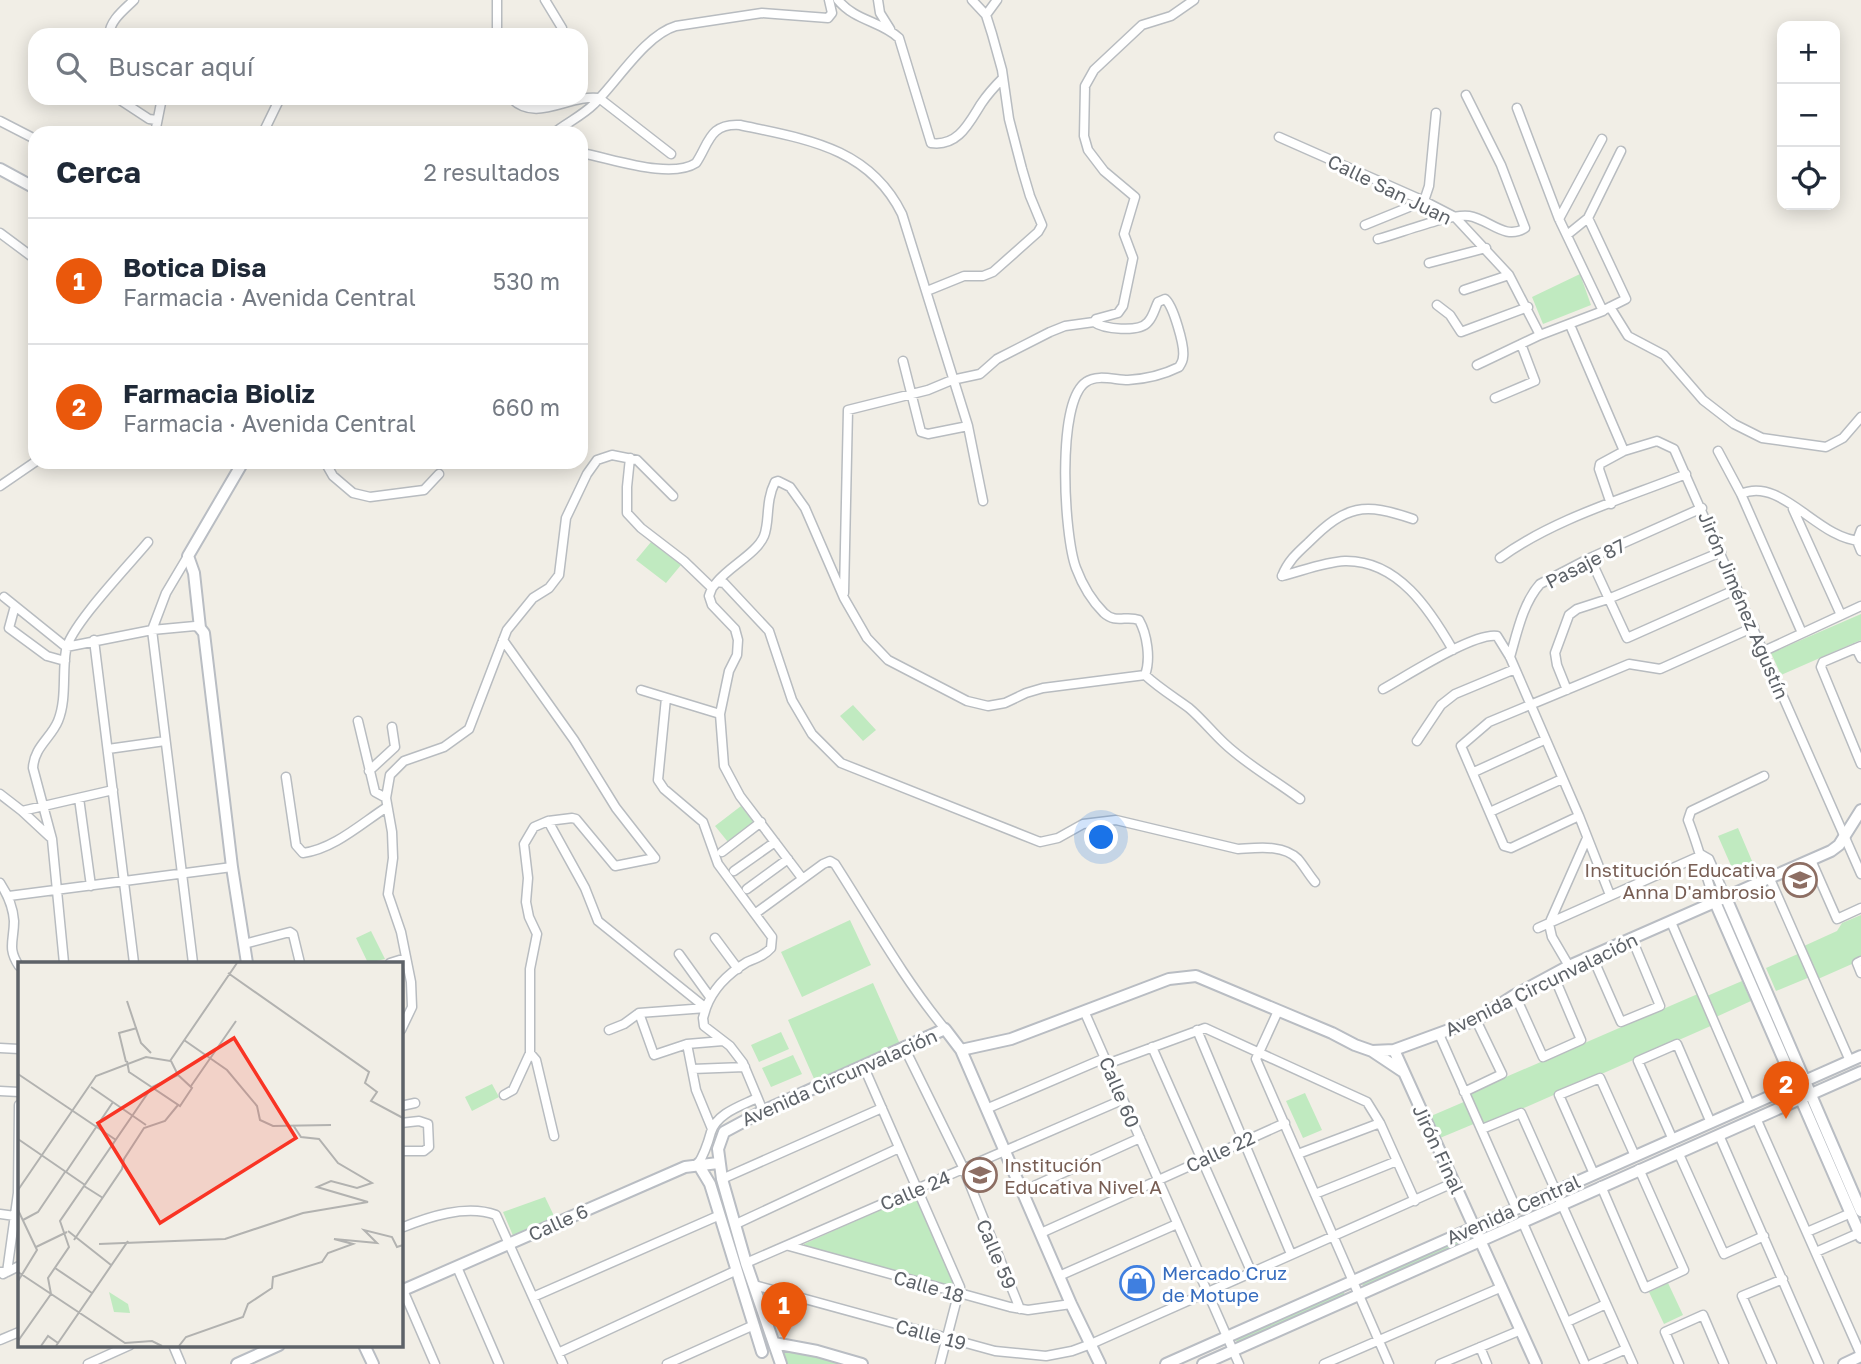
<!DOCTYPE html>
<html lang="es">
<meta charset="utf-8">
<style>
body{margin:0;font-family:"Golos Text",sans-serif;background:#f6f6f7;color:#1f2937}
.controls{position:absolute;right:21px;top:21px;display:grid;overflow:hidden;border-radius:14px;box-shadow:0 4px 18px #0003}
.controls button{width:63px;height:63px;display:grid;place-items:center;padding:0;border:0;border-bottom:2px solid #e0e1e3;background:#fff;color:#1f2937;font:35px sans-serif}
.you{position:absolute;left:1102px;top:838px;width:24px;height:24px;margin:-18px;border:5px solid #fff;border-radius:50%;background:#1a73e8;box-shadow:0 0 0 10px #1a73e833}
.badge{display:grid;place-items:center;width:46px;height:46px;border-radius:50%;background:#ea580c;color:#fff;font-size:23px;font-weight:700}
.pin{position:absolute;translate:-50% -58px;filter:drop-shadow(0 2px 4px #0008)}
.pin::after{content:'';position:absolute;top:37px;width:24px;height:21px;background:inherit;clip-path:polygon(0 0,100% 0,50% 100%)}
.list{margin:0;padding:0;list-style:none}
h2{display:flex;justify-content:space-between;align-items:center;height:91px;margin:0;padding:0 28px;font-size:30px}
h2 small{font-size:23px;font-weight:400;color:#747a83}
.list li{display:grid;grid-template-columns:46px 1fr auto;gap:21px;align-items:center;box-sizing:border-box;height:126px;padding:0 28px;border-top:2px solid #e0e1e3}
.list b{display:block;font-size:26px;white-space:nowrap}
.list p{margin:0;font-size:23px;white-space:nowrap;color:#747a83}
.list em{font-size:23px;font-style:normal;color:#747a83}
.icon{flex:none;width:38px;height:38px;fill:none;stroke:currentColor;stroke-width:2;stroke-linecap:round;stroke-linejoin:round}
.map{position:relative;flex:none;width:1861px;height:1364px;overflow:hidden}
.search{position:absolute;background:#fff;box-shadow:0 4px 18px #0003;left:28px;top:28px;width:560px;height:77px;display:flex;align-items:center;gap:18px;box-sizing:border-box;padding:0 24px;border-radius:21px;color:#747a83;font-size:26px}
.panel{position:absolute;background:#fff;box-shadow:0 4px 18px #0003;left:28px;top:126px;width:560px;height:343px;border-radius:21px}
.map>svg:first-child{display:block}
.green{fill:#c0eac0}
.lines{fill:none;stroke-linecap:round;stroke-linejoin:round}
.street-casing{stroke:#b8bcc0;stroke-width:11}
.secondary-casing{stroke:#b9bdc3;stroke-width:14}
.street{stroke:#fff;stroke-width:8}
.secondary{stroke:#fff;stroke-width:10}
.labels{text-anchor:middle;dominant-baseline:central;stroke-width:6;stroke-linejoin:round;paint-order:stroke}
.street-label{font-size:19px;fill:#5d6268;stroke:#fff}
.education-label{font-size:19px;fill:#785e54;stroke:#fff;text-anchor:end}
.shop-label{font-size:19px;fill:#366cbe;stroke:#fff;text-anchor:start}
.inset-road{fill:none;stroke:#b2b2b0;stroke-width:2}
.view{fill:#f93424;fill-opacity:0.15;stroke:#f93424;stroke-width:3.5}
.inset-edge{fill:none;stroke:#5d6268;stroke-width:3.5}
</style>
<div class="map">
<svg width="1861" height="1364" viewBox="0 0 1861 1364">
<rect width="100%" height="100%" fill="#f1eee6"/>
<path class="green" d="M1580,274l11,31 -48,19 -11,-27z
M651,542l30,23 -15,18 -30,-23z
M1861,614v26l-80,35 -10,-22z
M853,705l23,25 -13,11 -23,-25z
M741,806l13,17 -26,19 -13,-16z
M1738,828l17,40 -19,9 -18,-41z
M1861,915v45l-43,19 -14,-33 33,-15 5,-8z
M850,920l21,45 -69,32 -21,-45z
M371,931l14,28 -17,4 -12,-25z
M1800,953l10,24 -34,14 -10,-23z
M1742,981l9,20 -35,16 -9,-21z
M873,983l27,61 -85,37 -27,-61z
M1700,993l13,32 -230,101 -14,-33z
M781,1032l8,17 -30,13 -8,-17z
M793,1055l9,19 -31,13 -9,-19z
M492,1084l7,13 -27,14 -7,-14z
M1305,1093l17,37 -19,8 -17,-37z
M1466,1101l10,22 -36,15 -9,-22z
M917,1193l41,95 -1,2 -153,-44v-2z
M545,1197l10,21 -41,20 -11,-26z
M1469,1234l3,6 -108,48 -3,-7z
M1668,1283l15,32 -19,9 -15,-32z
M1343,1289l2,8 -107,48 -3,-8z
M782,1346l68,18h-65l-6,-16z"/>
<g class="lines">
<g class="street-casing">
<path id="street" d="M497,0v35
M545,0l17,28 1,7
M838,0c17,21 43,21 61,38l32,105c27,4 38,-20 50,-39 6,-9 14,-18 22,-26
M878,0l2,13 10,16
M1194,0l-23,16 -29,9 -48,45 -9,16 -1,50 4,14 16,21 31,26 -11,37 9,24 -10,48 -5,7 -22,6 -2,3c9,7 45,11 54,0 5,-5 7,-14 10,-20l7,-3c8,6 20,47 18,58 0,4 -2,7 -4,10 -16,8 -34,12 -51,13 -13,0 -31,-6 -42,2 -30,20 -22,154 -10,186 6,16 16,33 28,45 12,11 22,2 35,7 8,14 12,39 6,55 14,13 29,22 44,33 13,11 23,24 35,35 23,22 51,37 76,56
M986,15l11,-15
M109,35c1,-15 15,-25 25,-35
M117,98l32,21 8,1
M511,98c25,26 58,-4 88,0l72,56
M0,121l35,18
M155,133l7,-35
M263,133l17,-35
M554,133c12,-10 28,-17 40,-29 23,-22 51,-69 82,-78l86,-13 66,5 4,-5 -3,-13
M1279,137l145,64 31,16 54,58 31,60 63,-24 -44,-92 -42,-111
M581,153c30,5 89,27 115,10 13,-19 13,-40 44,-38 65,14 129,22 162,89l66,212 15,75
M1588,218l38,81 -20,10
M1559,219l43,-80
M1365,225l59,-24 5,-15 7,-73
M0,233l35,26
M1567,235l21,-17 33,-67
M1378,239c20,-5 73,-26 91,-23 20,3 36,25 56,12l-24,-63 -35,-70
M1429,263l57,-15
M1464,290l45,-15
M927,291l37,-15h19l10,-4 45,-40 4,-7 -12,-29 -8,-27 -13,-50 -7,-49 -10,-36 -6,-19 -14,-15
M1437,305l13,10 11,17 67,-25
M1610,307l18,29 36,19 39,45 31,24 28,14 64,9 17,-9 18,-21
M1570,325l54,126
M903,361l18,71 7,2 40,-8
M1477,365l63,-30
M1495,398l40,-17 -14,-37
M1718,451l23,43 61,139
M630,458l-3,29v26l14,15 43,33 28,27
M325,462l8,14 20,17 17,4 54,-7 15,-16
M0,486l35,-24
M1741,494c41,-18 76,45 120,47
M1611,504l-12,-35 1,-5 24,-13 33,-10 17,8 187,425
M1793,509l48,106
M1861,530l-4,11 4,10
M188,556l-22,37 -14,37 41,333
M1500,558c53,-39 126,-60 186,-84
M1590,558l37,80 110,-49
M1282,576c20,-5 42,-14 63,-15 53,-1 85,49 108,89
M1282,576c6,-15 15,-23 27,-34 37,-37 55,-40 104,-23
M717,582c13,-16 40,-29 47,-46 6,-15 1,-34 11,-54l3,-1 12,6 15,21 39,90 23,40 21,22 79,41 21,5 17,-3 21,-10 17,-5 102,-13
M844,593l4,-183 80,-20 24,-10 28,-6 17,-15 53,-27 15,-6 29,-4
M4,597l62,50 86,-17 43,-4 5,2
M15,606l-6,22 38,28 18,5
M94,640l40,323
M503,640l71,100 42,68 39,50 -40,8 -39,-47 -4,-1 -24,3 -14,6 -10,17 4,34 -2,24 3,15 8,17 -7,35v84l-17,37 -9,5
M1861,646l-38,16 -2,5 40,97
M1856,648l5,10
M1764,651l97,-45
M1510,657c7,-24 13,-54 30,-73l50,-26 112,-50
M1383,689c22,-12 91,-57 114,-53l13,21 69,159 31,79
M641,690l79,24
M1567,690l-10,-25 -2,-12 14,-38 8,-6 31,-10 113,-47
M358,721l17,71 11,6
M1417,741l24,-36 14,-11 60,-25
M108,749l57,-8
M369,771l26,-24 -3,-20
M1474,772l70,-32
M286,777l10,68 7,8c31,-4 59,-30 84,-46
M0,794l22,17 91,-21
M79,798l12,88
M22,811l28,26
M1490,812l72,-33
M1579,816l-68,32 -7,-2 -43,-100 28,-24 140,-58 31,5 94,-42
M548,821l37,67 13,33 108,87 -3,10 1,8 26,20 13,17 20,48
M722,852l39,-30
M1702,855l7,4 17,39
M1811,860l26,59 24,-11
M734,871l41,-29
M802,878l-62,-82 -16,-30 -4,-52 9,-43 8,-16 1,-15 -3,-11 -23,-24 -3,-9 3,-8 5,-6 7,1 45,48 23,69 20,34 29,29 199,79 18,-4 25,-14 33,-4 122,29c19,-1 45,-5 60,10 6,7 11,16 17,23
M1770,879l80,182
M0,883c8,12 13,24 14,38 0,20 -7,27 5,45
M747,889l41,-30
M9,896l223,-29
M1715,902c-10,-28 -16,-54 -27,-82l3,-9 73,-35
M756,913l67,-49 7,-3 5,3c36,56 68,114 110,165
M1671,922l79,183
M1538,928l164,-73
M715,938l23,31
M244,944l46,-12 3,2 7,29
M679,954l31,43
M1592,956l29,66 39,-16 -28,-67
M1861,961l-4,2 4,10
M64,963l-12,-124 -19,-71c1,-21 18,-30 25,-47 9,-22 4,-48 8,-71 4,-24 64,-86 82,-108
M390,963l16,-5
M1569,966l-17,-29 -3,-13 38,-86
M1515,995l28,62 38,-17 -28,-66
M1278,1011l-22,48 133,305
M639,1013l15,42 33,-11 36,-3
M1085,1013l154,351
M401,1030l11,-23 -1,-25 -10,-50 -13,-38 5,-36 -1,-26 -6,-34 4,-23 14,-14 40,-14 25,-18 38,-99 26,-32 16,-10 10,-13 7,-57 21,-44 10,-14 15,-5 25,5 36,36
M609,1030l15,-6 15,-11 67,-5c7,-20 23,-35 41,-46 9,-4 17,-6 24,-14l1,-11 -54,-73 -15,-42 -39,-33 -6,-9 8,-82
M1197,1030l94,224
M1439,1034l77,174
M687,1044l9,46 16,39
M904,1047l58,118 58,144
M1152,1047l99,224
M0,1048l19,1
M530,1053l6,7 18,76
M1107,1064l98,-36 162,74 13,21 35,78
M863,1065l97,222 -20,77
M692,1069l53,-2
M0,1091l19,1
M1464,1092l38,-18 -26,-54
M401,1106l14,-3
M986,1109l119,-51
M1756,1118l105,237
M401,1123l18,-2 9,3 1,23 -5,4h-23
M1482,1129l39,-16 112,251
M1719,1135l100,229
M1673,1140l-35,-79 39,-17 34,79
M1678,1152l46,102 40,-18
M1298,1154l82,-31
M698,1164c7,-11 10,-21 13,-32 6,-19 30,-26 46,-34
M1594,1174l-35,-79 41,-17 35,78
M722,1179l160,-71
M1601,1186l44,102 39,-18 -45,-101
M1023,1191l117,-53
M1315,1194l82,-33
M0,1214l15,2
M1522,1221l63,143
M736,1224l163,-76
M401,1228c27,-11 65,-24 95,-13l67,149
M1807,1232l44,-19
M1041,1233l244,-110
M789,1246l221,61 18,3 43,-6
M1816,1252l43,-19
M746,1263l376,-163
M457,1267l42,97
M0,1272h7l11,-79 1,-88
M3,1274l16,-8
M1059,1276l118,-52
M754,1285l241,66 51,5 26,-5 19,-7 364,-162
M403,1290l32,74
M533,1297l187,-82
M1567,1322l39,-18
M0,1340l19,-8
M173,1345l8,19
M1480,1347l7,17
M558,1353l179,-83
M88,1364l42,-19
M667,1364l87,-39
M1324,1364l178,-77
M1440,1364l81,-34
M1592,1364l34,-15
M1679,1364l-14,-32 38,-17 21,49
M1772,1364l-30,-68 41,-17"/>
</g>
<g class="secondary-casing">
<path id="secondary" d="M0,169l35,19
M243,462l-55,94 6,17 6,55 4,5 28,234 15,96
M1726,898l135,313
M1715,902l146,335
M961,1050l50,-11 158,-60 27,-3 136,57 23,12 17,6 22,-1 82,-30 39,-25 54,-29 262,-115 8,-6 22,-35
M1394,1050l142,314
M1372,1051l30,20
M698,1164l12,20 52,168
M401,1291l284,-124 33,-4
M774,1343l43,8 45,13
M364,1345l9,19
M237,1364l42,-19
M781,1364l-35,-101 -24,-84 -4,-30 6,-17 39,-21 182,-82 16,21 110,254 29,60
M1166,1364l695,-308
M1203,1364l658,-292
M1844,1364l17,-8"/>
</g>
<use href="#street" class="street"/>
<use href="#secondary" class="secondary"/>
</g>
<defs>
<g id="school-ring" transform="scale(1.75)"><circle r="9.5" fill="#fff" stroke="#8d6e63" stroke-width="1.5"/><path d="M0-5L7-2L0 1L-7-2ZM-4 1L0 2.5L4 1V4Q0 6-4 4Z" fill="#8d6e63"/></g>
<g id="shop-ring" transform="scale(1.75)"><circle r="9.5" fill="#fff" stroke="#3f7fe0" stroke-width="1.5"/><path d="M-5-2.5h2.3a2.7 3.5 0 0 1 5.4 0H5L5.5 6h-11ZM-1.5-2.5h3a1.5 2.3 0 0 0-3 0Z" fill="#3f7fe0"/></g>
</defs>
<g fill-rule="evenodd">
<use href="#school-ring" x="1800" y="880"/>
<use href="#school-ring" x="980" y="1175"/>
<use href="#shop-ring" x="1137" y="1283"/>
</g>
<g class="labels">
<g class="street-label">
<text transform="translate(1390 189) rotate(26)">Calle San Juan</text>
<text transform="translate(1585 563) rotate(-27)">Pasaje 87</text>
<text transform="translate(1744 605) rotate(67)">Jirón Jiménez Agustín</text>
<text transform="translate(1541 984) rotate(-26)">Avenida Circunvalación</text>
<text transform="translate(839 1077) rotate(-24)">Avenida Circunvalación</text>
<text transform="translate(1120 1092) rotate(67)">Calle 60</text>
<text transform="translate(1439 1149) rotate(65)">Jirón Final</text>
<text transform="translate(1220 1151) rotate(-25)">Calle 22</text>
<text transform="translate(915 1190) rotate(-23)">Calle 24</text>
<text transform="translate(1513 1209) rotate(-24)">Avenida Central</text>
<text transform="translate(558 1222) rotate(-24)">Calle 6</text>
<text transform="translate(997 1254) rotate(67)">Calle 59</text>
<text transform="translate(929 1286) rotate(16)">Calle 18</text>
<text transform="translate(931 1334) rotate(15)">Calle 19</text>
</g>
<g class="education-label">
<text x="1776" y="869">Institución Educativa<tspan x="1776" dy="22">Anna D'ambrosio</tspan></text>
<text x="1004" y="1164" text-anchor="start">Institución<tspan x="1004" dy="22">Educativa Nivel A</tspan></text>
</g>
<g class="shop-label">
<text x="1162" y="1272">Mercado Cruz<tspan x="1162" dy="22">de Motupe</tspan></text>
</g>
</g>
<g transform="translate(18 962)">
<rect width="385" height="385" fill="#f1eee6"/>
<path d="M91,330l19,12 2,9 -16,-1z" fill="#c0eac0"/>
<path class="inset-road" d="M210,11l141,99 -4,11 12,9 -6,9 32,17M109,39l14,42 10,10M166,78l43,30 30,36 3,14 13,6 58,-1M109,99l2,11 51,34 12,-18 -15,-14M108,100l-7,-29 18,-5M0,112l98,66M173,124l45,-65M73,125l55,38M0,177l67,46M48,210l47,-70M66,224l19,12M0,228l78,-114 50,-19 24,4 67,-98M0,248l19,40 -19,31M5,258l15,-8 27,-40M50,269l43,34M56,278l48,-71 2,-10 20,-31 21,-7 13,-16M81,282l126,-5 78,-26 65,-11 -51,-15 14,-6 26,7 15,-5 -34,-20 -19,-24 -18,-2 -8,-12M18,285l31,-15M37,306l37,25M0,310l107,71 27,-2 10,5M0,379l33,-47 -3,-16 21,-31 -9,-26 92,-134 26,-12 -7,-14M23,384l7,-10 10,7M38,384l72,-105M161,384l7,-9 57,-20 5,-13 24,-16 1,-11 49,-15 6,-9 25,-9 -19,-5 43,4 -13,-13 28,7 5,10 6,-2"/>
<path class="view" d="M216,76l62,100 -136,85 -62,-100z"/>
<rect width="385" height="385" class="inset-edge"/>
</g>
</svg>
<div class="controls">
<button>+</button>
<button>−</button>
<button><svg class="icon" aria-label="locate" viewBox="0 0 24 24"><circle cx="12" cy="12" r="6"/><path d="M12 2v4M12 18v4M2 12h4M18 12h4"/></svg></button>
</div>
<div class="you"></div>
<div class="pin badge" style="left:784px;top:1340px">1</div>
<div class="pin badge" style="left:1786px;top:1119px">2</div>
<div class="search"><svg class="icon" aria-label="search" viewBox="0 0 24 24"><circle cx="10" cy="10" r="6"/><path d="M15 15l6 6"/></svg>Buscar aquí</div>
<section class="panel">
<h2>Cerca<small>2 resultados</small></h2>
<ul class="list">
<li><span class="badge">1</span><div><b>Botica Disa</b><p>Farmacia · Avenida Central</p></div><em>530 m</em></li>
<li><span class="badge">2</span><div><b>Farmacia Bioliz</b><p>Farmacia · Avenida Central</p></div><em>660 m</em></li>
</ul>
</section>
</div>
